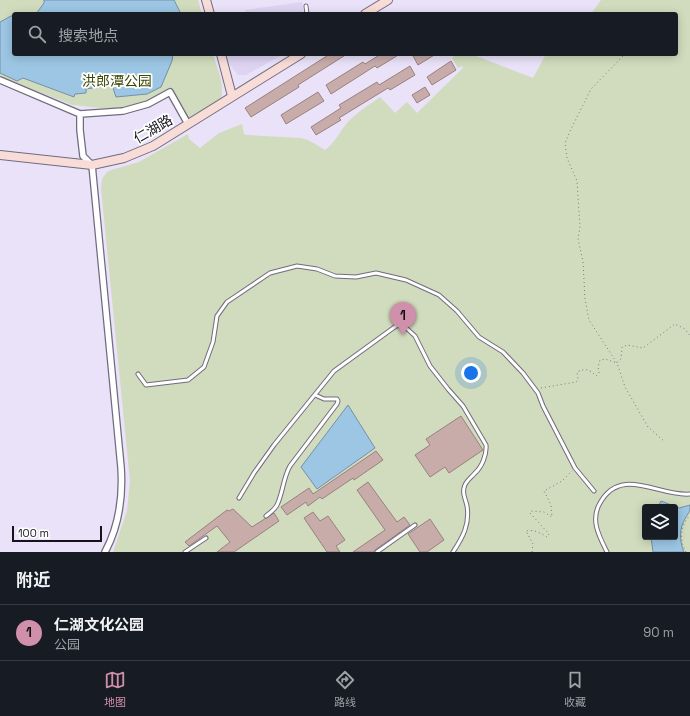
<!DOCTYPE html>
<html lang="zh">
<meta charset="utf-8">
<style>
body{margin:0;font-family:"Space Grotesk","Noto Sans SC",sans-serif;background:#242831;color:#f1f3f6}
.controls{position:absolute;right:12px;bottom:12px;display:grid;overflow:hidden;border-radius:4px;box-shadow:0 2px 10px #0003}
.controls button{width:36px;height:36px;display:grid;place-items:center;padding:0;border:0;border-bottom:1px solid #363941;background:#171b24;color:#f1f3f6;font:20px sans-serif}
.scale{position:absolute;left:12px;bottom:10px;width:90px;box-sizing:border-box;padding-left:4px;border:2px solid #16131b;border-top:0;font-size:11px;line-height:14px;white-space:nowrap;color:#16131b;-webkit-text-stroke:3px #fff;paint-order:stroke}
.you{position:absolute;left:471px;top:373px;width:14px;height:14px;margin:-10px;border:3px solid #fff;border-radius:50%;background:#1a73e8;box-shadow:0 0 0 6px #1a73e833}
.badge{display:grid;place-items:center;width:26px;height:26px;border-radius:50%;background:#d08faa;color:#111;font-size:13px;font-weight:700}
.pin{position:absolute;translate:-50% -33px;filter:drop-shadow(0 1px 2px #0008)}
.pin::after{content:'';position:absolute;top:21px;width:14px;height:12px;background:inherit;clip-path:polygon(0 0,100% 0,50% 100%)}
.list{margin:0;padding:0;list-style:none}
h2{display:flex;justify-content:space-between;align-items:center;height:52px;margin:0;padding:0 16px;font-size:17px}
h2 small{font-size:13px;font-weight:400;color:#9ea1a6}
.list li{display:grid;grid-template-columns:26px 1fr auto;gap:12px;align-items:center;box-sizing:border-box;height:56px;padding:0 16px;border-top:1px solid #363941}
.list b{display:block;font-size:15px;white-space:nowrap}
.list p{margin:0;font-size:13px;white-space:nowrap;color:#9ea1a6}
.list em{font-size:13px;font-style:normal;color:#9ea1a6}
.icon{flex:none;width:22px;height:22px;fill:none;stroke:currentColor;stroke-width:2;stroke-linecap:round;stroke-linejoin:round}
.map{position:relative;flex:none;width:690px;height:552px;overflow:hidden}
.search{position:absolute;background:#171b24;box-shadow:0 2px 10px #0003;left:12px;right:12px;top:12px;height:44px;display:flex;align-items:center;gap:10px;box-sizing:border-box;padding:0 14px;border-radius:4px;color:#9ea1a6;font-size:15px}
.sheet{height:108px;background:#171b24}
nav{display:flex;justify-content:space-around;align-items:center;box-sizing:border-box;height:56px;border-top:1px solid #363941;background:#171b24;font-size:11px;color:#9ea1a6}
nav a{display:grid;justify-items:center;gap:2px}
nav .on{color:#d08faa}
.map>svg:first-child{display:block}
.built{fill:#dcd4f1}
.green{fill:#d1dbbd;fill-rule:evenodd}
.water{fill:#9cc6e4;stroke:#7490a8}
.building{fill:#c7acaa;stroke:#9a817f}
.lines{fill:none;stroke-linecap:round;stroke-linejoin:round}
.lane-casing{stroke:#716b7e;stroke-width:5}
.street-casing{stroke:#716b7e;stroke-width:8}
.secondary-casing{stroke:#716b7e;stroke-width:10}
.path{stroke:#7d7887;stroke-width:1;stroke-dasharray:1 3;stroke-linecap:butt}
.lane{stroke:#fff;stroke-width:3}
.street{stroke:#fff;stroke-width:5.5}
.secondary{stroke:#f8dcd8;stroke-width:8}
.labels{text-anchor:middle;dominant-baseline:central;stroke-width:3.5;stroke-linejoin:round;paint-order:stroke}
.park-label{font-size:14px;fill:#394700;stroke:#fff}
.street-label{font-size:14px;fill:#16131b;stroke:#fff}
</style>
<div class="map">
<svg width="690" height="552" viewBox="0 0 690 552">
<rect width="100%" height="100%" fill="#e9e2f9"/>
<path class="built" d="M302,2l2,12h-58l-1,-4z
M226,54h58l-38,21h-8l-10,-13z"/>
<path class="green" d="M0,0h198l4,14h-188v40h199c4,14 12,30 8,45l-30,18 -4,1 -18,-30 -10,7 -21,9 -18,4h-20l-27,-3 -73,-28z
M601,0h89v552h-577l14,-41 3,-30 -29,-293 1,-9 5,-7 4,-2 28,-8 49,-28 1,5 11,9 19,-15 23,-9 2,10 3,1 54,3 7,2 17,10c10,-7 15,-19 22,-27 10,-11 22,-18 33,-26l15,16 12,-11 10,11 46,-45 -1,-2 -4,2 -6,-10 4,-4h15l62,24 13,-24h130v-40h-85zM645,507h30v30h-30z"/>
<path class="water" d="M44,0h130l7,14h-145l8,-11z
M11,16h3v38h159l-1,7 -11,26 -14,7 -31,3 -4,-12 -26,4v4l-11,1 -1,3 -51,-19 -6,3 -17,-8v-51z
M348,405l27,43 -58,41 -16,-22z
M661,501l18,7 11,-3c0,7 -1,7 -4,12 -7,11 -7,23 -2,35h-31l-2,-15h24v-30h-17z"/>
<path class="building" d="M330,54h17l-49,31 1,2 -48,30 -6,-9z
M381,54h19l-23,14 -2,-2 -44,28 -5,-9 37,-23 2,2z
M412,54h24l-18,11z
M451,61l5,9 -24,15 -5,-8z
M410,66l5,9 -25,15 -2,-2 -49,30 2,2 -25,15 -5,-8 30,-19 -2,-3 38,-23 2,3z
M425,87l5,8 -13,8 -5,-8z
M318,92l6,9 -38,23 -5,-9z
M461,416l22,34 -34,23 -4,-6 -15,10 -15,-22 15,-10 -4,-6z
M376,451l7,9 -29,20 -1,-2 -31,21 -2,-2 -12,9 -2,-4 -19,13 -6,-8 28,-19 4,6z
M368,482l29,40 7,-5 6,8 -35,25 -1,2h-21l32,-22 -28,-40z
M233,509l19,18 22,-14 5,8 -45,31h-17l13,-10 -13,-16 -28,20 -4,-4 42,-32 2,1z
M313,512l7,9 8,-5 17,24 -9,6 4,6h-13l-23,-34z
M430,519l14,21 -17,12h-7l-12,-18z"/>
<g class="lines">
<g class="lane-casing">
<path id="lane" d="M306,6l1,8
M138,374l8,11 42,-5 16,-13 9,-25 4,-26 10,-14 43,-29 27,-7 20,3 18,7 21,1 20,-4 30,7 33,15 18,16 22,26 24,15 20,21 15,20 5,13 32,62 19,23
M239,498l15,-25 20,-28 60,-74 62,-45 7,-1 12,11 15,30 18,23 15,17 23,39c1,9 -4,22 -11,28 -4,5 -10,8 -11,15 -2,6 2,12 3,18 3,18 -4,31 -14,46
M266,516c4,-3 9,-7 11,-11 6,-12 6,-27 13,-39l47,-62 1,-3 -1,-2h-13l-9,-4
M185,552l21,-14
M377,552l38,-27
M607,552c-8,-16 -17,-32 -7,-49 21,-38 59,-6 90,-9"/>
</g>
<g class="street-casing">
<path id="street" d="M0,80l80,34 43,-3 25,-7 22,-12 18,32
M80,114v16l3,26 9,9 29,302c2,29 -2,59 -16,85"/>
</g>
<g class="secondary-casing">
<path id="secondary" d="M206,0l4,14
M365,14l23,-14
M221,54l11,42
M0,155l92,10 32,-7 29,-12 148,-92"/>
</g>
<path class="path" d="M623,56l-32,33 -20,40 -6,14 2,15 10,23 3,46 -2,12 5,22 2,38 4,21 28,43 8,24 23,40 17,15
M541,388l35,-6 2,-2 -1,-8c9,-4 12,-3 19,4l3,-3 -1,-6 2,-7 5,-1 12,4 4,-4 1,-12 5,-2 16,3 32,-24 10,5 5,7
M532,552l1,-8 -7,-13c7,-2 15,2 21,6l2,-3 -19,-21 1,-2 13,1 8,5 -1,-12 -7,-14 18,-10 10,-10
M686,552c-7,-13 -6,-26 4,-37"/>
<use href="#lane" class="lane"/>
<use href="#street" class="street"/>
<use href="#secondary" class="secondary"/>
</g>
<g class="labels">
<g class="park-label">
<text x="117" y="81">洪郎潭公园</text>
</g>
<g class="street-label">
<text transform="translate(153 129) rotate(-30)">仁湖路</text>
</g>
</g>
</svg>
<div class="controls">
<button><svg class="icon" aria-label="layers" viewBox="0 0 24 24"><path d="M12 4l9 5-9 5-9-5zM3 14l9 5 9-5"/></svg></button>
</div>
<div class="scale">100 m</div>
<div class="you"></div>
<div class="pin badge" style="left:403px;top:335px">1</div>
<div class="search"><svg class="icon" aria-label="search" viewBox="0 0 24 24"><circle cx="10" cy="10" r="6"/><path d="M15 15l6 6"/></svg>搜索地点</div>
</div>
<section class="sheet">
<h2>附近<small></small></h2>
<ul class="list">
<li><span class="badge">1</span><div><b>仁湖文化公园</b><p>公园</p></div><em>90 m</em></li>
</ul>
</section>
<nav>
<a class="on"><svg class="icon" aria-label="map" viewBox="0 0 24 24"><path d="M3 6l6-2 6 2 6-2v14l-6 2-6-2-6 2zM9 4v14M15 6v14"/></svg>地图</a>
<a><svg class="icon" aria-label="directions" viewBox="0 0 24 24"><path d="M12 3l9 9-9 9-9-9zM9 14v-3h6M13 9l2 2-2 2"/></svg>路线</a>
<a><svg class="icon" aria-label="saved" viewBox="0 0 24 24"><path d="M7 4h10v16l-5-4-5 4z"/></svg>收藏</a>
</nav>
